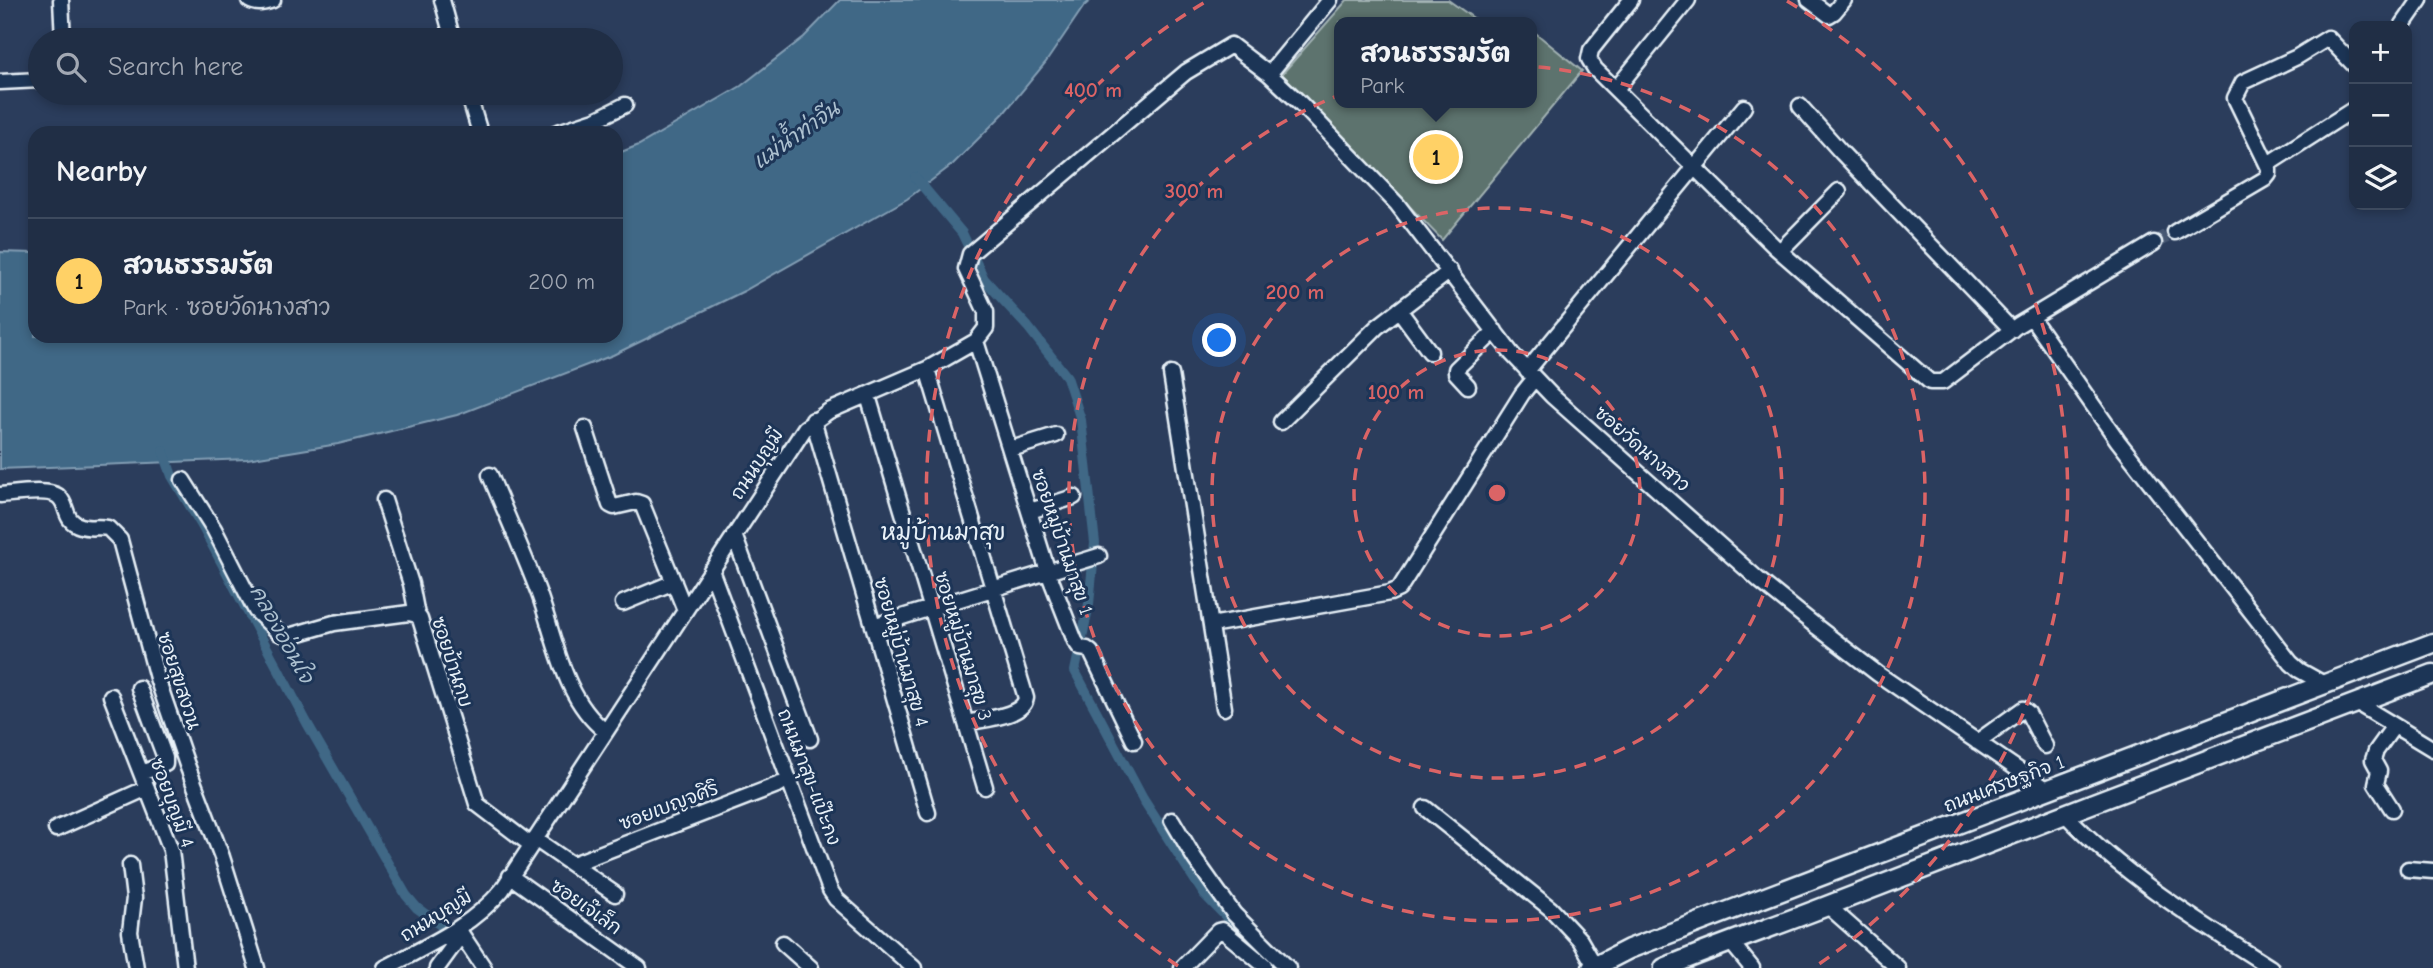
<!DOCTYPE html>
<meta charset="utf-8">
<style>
body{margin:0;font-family:"Comic Neue","Playpen Sans Thai",sans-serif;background:#28364c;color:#f1f3f6}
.controls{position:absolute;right:21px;top:21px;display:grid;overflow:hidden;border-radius:14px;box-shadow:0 4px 10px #0003}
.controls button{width:63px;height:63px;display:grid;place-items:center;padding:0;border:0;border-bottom:2px solid #3d4a5e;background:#202e45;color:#f1f3f6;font:35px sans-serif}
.you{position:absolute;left:1220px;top:341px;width:24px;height:24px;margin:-18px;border:5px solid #fff;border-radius:50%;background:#1a73e8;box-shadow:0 0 0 10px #1a73e833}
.badge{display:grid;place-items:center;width:46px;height:46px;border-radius:50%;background:#ffd166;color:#111;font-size:23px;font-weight:700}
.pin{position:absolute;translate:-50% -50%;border:4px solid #fff;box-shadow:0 2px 7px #0006}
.popup{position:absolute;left:1334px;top:17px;width:203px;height:91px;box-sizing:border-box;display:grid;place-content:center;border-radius:14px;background:#202e45;filter:drop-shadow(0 2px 5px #0005);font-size:23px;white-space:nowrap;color:#a2a8b3}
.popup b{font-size:26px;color:#f1f3f6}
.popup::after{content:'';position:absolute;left:50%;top:100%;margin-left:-14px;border:14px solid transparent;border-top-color:#202e45}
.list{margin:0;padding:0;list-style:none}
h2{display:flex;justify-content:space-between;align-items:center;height:91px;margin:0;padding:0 28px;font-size:30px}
h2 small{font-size:23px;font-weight:400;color:#a2a8b3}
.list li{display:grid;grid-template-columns:46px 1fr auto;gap:21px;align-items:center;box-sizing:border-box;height:126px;padding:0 28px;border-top:2px solid #3d4a5e}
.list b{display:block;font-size:26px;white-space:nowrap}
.list p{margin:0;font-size:23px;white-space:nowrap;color:#a2a8b3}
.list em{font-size:23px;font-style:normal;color:#a2a8b3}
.icon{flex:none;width:38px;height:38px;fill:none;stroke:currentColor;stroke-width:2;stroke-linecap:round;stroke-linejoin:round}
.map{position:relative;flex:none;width:2433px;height:968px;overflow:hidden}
.search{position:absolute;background:#202e45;box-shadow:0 4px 10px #0003;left:28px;top:28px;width:595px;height:77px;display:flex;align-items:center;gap:18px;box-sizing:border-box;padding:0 24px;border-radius:38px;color:#a2a8b3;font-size:26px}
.panel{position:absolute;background:#202e45;box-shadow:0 4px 10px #0003;left:28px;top:126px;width:595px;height:217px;border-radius:21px}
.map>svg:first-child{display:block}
.green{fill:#5d736e;stroke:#a2b2b3;stroke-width:2}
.water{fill:#3f6786;stroke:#839eb4;stroke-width:2}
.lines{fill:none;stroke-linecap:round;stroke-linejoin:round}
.canal{stroke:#3f6786;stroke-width:10}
.minor-tunnel{stroke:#475873;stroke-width:14;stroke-dasharray:14 7;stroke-linecap:butt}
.minor-casing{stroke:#e8f1f8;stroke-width:19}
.major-casing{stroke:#e8f1f8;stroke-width:23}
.minor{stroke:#1d3557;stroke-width:14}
.major{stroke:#1d3557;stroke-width:18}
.ring{fill:none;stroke:#db6466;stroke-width:3.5;stroke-dasharray:12 9}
.labels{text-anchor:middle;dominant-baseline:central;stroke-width:6;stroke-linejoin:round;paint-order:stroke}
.street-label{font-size:19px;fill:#e8f1f8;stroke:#1d3557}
.water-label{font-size:21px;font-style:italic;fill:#adc1d0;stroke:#1d3557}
.quarter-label{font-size:23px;fill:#e8f1f8;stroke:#1d3557}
.centre{fill:#db6466;stroke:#1d3557;stroke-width:3.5}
.ring-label{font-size:21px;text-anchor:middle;font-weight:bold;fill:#db6466;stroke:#1d3557;stroke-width:6;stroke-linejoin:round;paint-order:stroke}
</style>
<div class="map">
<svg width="2433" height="968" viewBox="0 0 2433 968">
<rect width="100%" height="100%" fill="#2b3d5c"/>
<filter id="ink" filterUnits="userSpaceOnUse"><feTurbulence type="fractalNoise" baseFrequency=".0143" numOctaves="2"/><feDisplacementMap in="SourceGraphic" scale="14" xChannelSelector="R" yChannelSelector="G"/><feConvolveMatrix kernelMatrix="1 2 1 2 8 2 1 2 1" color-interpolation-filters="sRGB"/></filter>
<g filter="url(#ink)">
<path class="green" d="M1347,0h101l31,22h-139v81h192v-73l50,41 -140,169 -160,-166z"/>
<path class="water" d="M840,0h251l-7,6 -38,56 -42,51 -51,51 -46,35 -163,92 -131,64 -156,60 -119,29 -91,15 -247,10v-217l35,1v83h581v-182l23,-9 102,-59 63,-49z"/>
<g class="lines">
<path class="canal" d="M915,177l47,56 22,46 44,48 39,50 14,43 14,123 -6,61 -14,67 68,128 61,95 72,74
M163,450l9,26 30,50 105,197 99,172 11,13 26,19"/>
<path class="minor-tunnel" d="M2154,243l21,-11"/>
<g class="minor-casing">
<path id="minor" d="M61,0l2,40
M249,0c8,5 15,3 24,0
M442,0l11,40
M1631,0l-40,50 -2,9 6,10 180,178 155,135h13l75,-57 136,-82
M1809,0l20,15 5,-3 10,-12
M2402,26l18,-26
M1269,74l61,-74
M0,82l40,-2
M1616,89l72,-89
M468,93l12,40
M1800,106l42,47 170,177
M555,133l40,-13 30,-15
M2268,164l86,-55
M2175,232l90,-53 4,-5v-6l-34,-70 8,-16 54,-25 31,-19 26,27
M1780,251l59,-60
M1399,310l31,42
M2031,317l87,124 173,222 8,7 27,15
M976,341l72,231 27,69 5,7 7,1 4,3 43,89
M927,369l99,329c-3,19 -43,21 -60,25
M1527,371l217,-264
M1171,374l53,334
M1468,386l-12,-13v-4l39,-38
M868,396l117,391
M813,420l115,393
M1281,422l96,-95 73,-56
M585,428l25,77 4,2 22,-5 6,2 43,106
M1011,449l45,-14
M490,475c16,39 34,79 49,119 17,47 25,105 66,137
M183,480l31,49 42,82 23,22 10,3 45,-13 75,-10 8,2 3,4 57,185 54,41
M0,495c13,-1 50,-7 59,2 10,9 4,24 22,29 8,3 18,0 27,2l12,12 37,138 30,87 35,92 35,111
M384,500l27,84 6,31
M1030,511l44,-14
M734,535l76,204
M711,570l119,320 6,9 78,69
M623,603l51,-21
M1211,625l179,-32 9,-4 123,-195 12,-15
M873,626l226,-70
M139,688l26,70v6l-24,9
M111,696l60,154 14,118
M2357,703l76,46
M1977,742l46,-33 5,4 17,33
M1425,808l126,101 29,31 15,26
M2392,809l-16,-25 3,-13 -6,-11 3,-9 18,-25
M2065,814c59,62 134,108 206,154
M1172,820l23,39 39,55 54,54
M56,829l91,-41
M535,839l80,55
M573,864l207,-80
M130,865l4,33 -4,34 6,36
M2408,869l25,2
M510,876l129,92
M1828,906l70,62
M458,929l26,39
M1730,941l22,27
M783,943l28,25
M385,968c43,-23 85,-40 117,-78l303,-462 24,-17 98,-42 49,-28 10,-13v-16l-20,-43 4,-15 216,-182 45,-27 38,29 32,30 96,100 115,150 40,42 208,185 57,46 61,47 170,116
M437,968l24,-33
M1182,968l36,-37 4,-1 42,35"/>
</g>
<g class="major-casing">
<path id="major" d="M1592,968l37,-19 804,-306
M1664,968c55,-23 112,-42 168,-64 200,-78 400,-154 601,-230"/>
</g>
<use href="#minor" class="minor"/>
<use href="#major" class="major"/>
</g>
</g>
<g class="ring">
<circle cx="1497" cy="493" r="143"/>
<circle cx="1497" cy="493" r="285"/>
<circle cx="1497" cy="493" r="428"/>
<path d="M1178 966A571 571 0 0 1 1207 1M1787 1A571 571 0 0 1 1816 966"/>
</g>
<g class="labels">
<g class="street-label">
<text transform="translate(1642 449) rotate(41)">ซอยวัดนางสาว</text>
<text transform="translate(757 464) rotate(-57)">ถนนบุญมี</text>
<text transform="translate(1062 542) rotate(71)">ซอยหมู่บ้านมาสุข 1</text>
<text transform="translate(963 646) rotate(73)">ซอยหมู่บ้านมาสุข 3</text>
<text transform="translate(901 652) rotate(74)">ซอยหมู่บ้านมาสุข 4</text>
<text transform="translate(452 662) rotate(72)">ซอยบ้านกบ</text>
<text transform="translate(179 681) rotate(72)">ซอยสุขสงวน</text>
<text transform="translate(809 777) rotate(69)">ถนนมาสุข-แป๊ะกง</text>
<text transform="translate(2004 784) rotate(-21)">ถนนเศรษฐกิจ 1</text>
<text transform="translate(172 803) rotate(70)">ซอยบุญมี 4</text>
<text transform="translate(669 806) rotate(-21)">ซอยเบญจศิริ</text>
<text transform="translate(586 907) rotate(35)">ซอยเจ๊เล็ก</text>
<text transform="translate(436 916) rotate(-32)">ถนนบุญมี</text>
</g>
<g class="water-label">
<text transform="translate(796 135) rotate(-35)">แม่น้ำท่าจีน</text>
<text transform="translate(282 634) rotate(61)">คลองอ่อนใจ</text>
</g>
<g class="quarter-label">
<text x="943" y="532">หมู่บ้านมาสุข</text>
</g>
</g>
<circle cx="1497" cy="493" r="10" class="centre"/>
<g class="ring-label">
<text x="1093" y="97">400 m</text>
<text x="1194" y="198">300 m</text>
<text x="1295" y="299">200 m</text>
<text x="1396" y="399">100 m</text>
</g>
</svg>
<div class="controls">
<button>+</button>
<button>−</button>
<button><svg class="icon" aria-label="layers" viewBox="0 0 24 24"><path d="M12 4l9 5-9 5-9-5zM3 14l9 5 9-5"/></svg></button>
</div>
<div class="you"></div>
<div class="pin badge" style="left:1436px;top:157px">1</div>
<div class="popup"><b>สวนธรรมรัต</b>Park</div>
<div class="search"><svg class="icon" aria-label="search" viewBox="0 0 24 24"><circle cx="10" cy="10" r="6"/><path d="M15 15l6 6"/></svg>Search here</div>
<section class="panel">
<h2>Nearby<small></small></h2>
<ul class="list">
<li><span class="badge">1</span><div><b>สวนธรรมรัต</b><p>Park · ซอยวัดนางสาว</p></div><em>200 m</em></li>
</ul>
</section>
</div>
